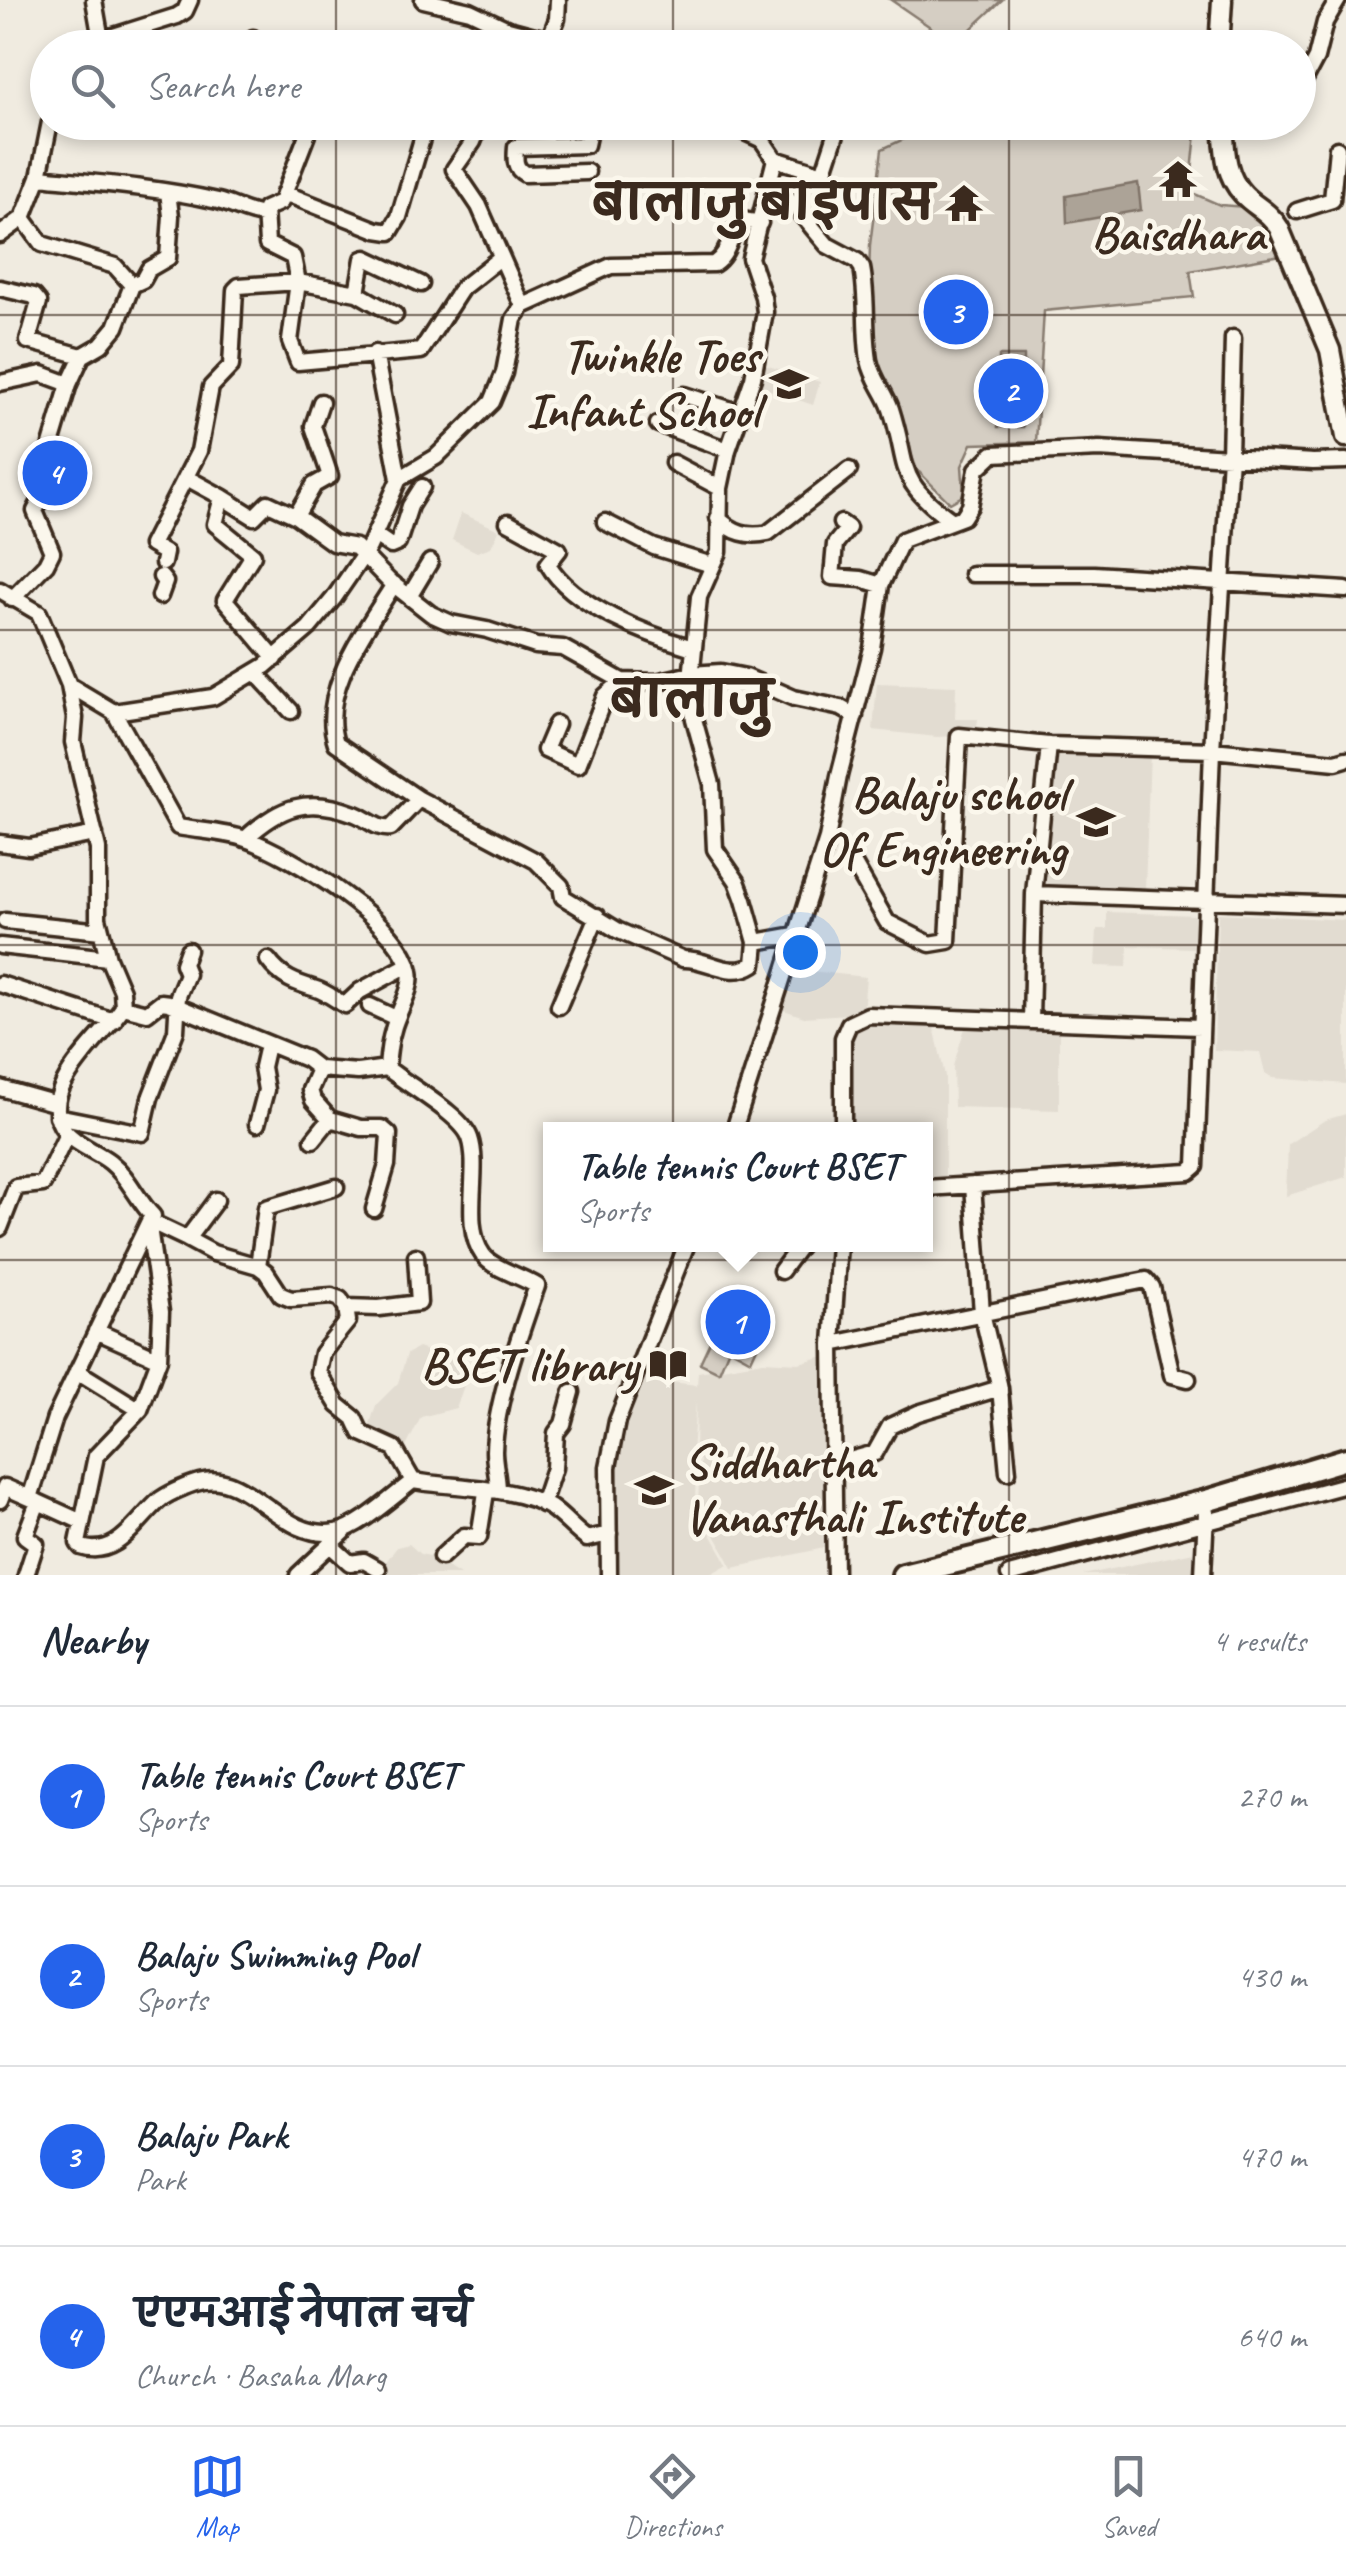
<!DOCTYPE html>
<meta charset="utf-8">
<style>
body{margin:0;font-family:Caveat,"Playpen Sans Deva",sans-serif;background:#f6f6f7;color:#1f2937}
.you{position:absolute;left:800px;top:952px;width:35px;height:35px;margin:-25px;border:8px solid #fff;border-radius:50%;background:#1a73e8;box-shadow:0 0 0 15px #1a73e833}
.badge{display:grid;place-items:center;width:65px;height:65px;border-radius:50%;background:#2563eb;color:#fff;font-size:32px;font-weight:700}
.pin{position:absolute;translate:-50% -50%;border:5px solid #fff;box-shadow:0 2px 10px #0006}
.popup{position:absolute;left:543px;top:1122px;width:390px;height:130px;box-sizing:border-box;display:grid;place-content:center;border-radius:0px;background:#fff;filter:drop-shadow(0 2px 8px #0005);font-size:32px;white-space:nowrap;color:#747a83}
.popup b{font-size:38px;color:#1f2937}
.popup::after{content:'';position:absolute;left:50%;top:100%;margin-left:-20px;border:20px solid transparent;border-top-color:#fff}
.list{margin:0;padding:0;list-style:none}
h2{display:flex;justify-content:space-between;align-items:center;height:130px;margin:0;padding:0 40px;font-size:42px}
h2 small{font-size:32px;font-weight:400;color:#747a83}
.list li{display:grid;grid-template-columns:65px 1fr auto;gap:30px;align-items:center;box-sizing:border-box;height:180px;padding:0 40px;border-top:2px solid #e0e1e3}
.list b{display:block;font-size:38px;white-space:nowrap}
.list p{margin:0;font-size:32px;white-space:nowrap;color:#747a83}
.list em{font-size:32px;font-style:normal;color:#747a83}
.icon{flex:none;width:55px;height:55px;fill:none;stroke:currentColor;stroke-width:2;stroke-linecap:round;stroke-linejoin:round}
.map{position:relative;flex:none;width:1346px;height:1575px;overflow:hidden}
.search{position:absolute;background:#fff;box-shadow:0 5px 15px #0003;left:30px;right:30px;top:30px;height:110px;display:flex;align-items:center;gap:25px;box-sizing:border-box;padding:0 35px;border-radius:55px;color:#747a83;font-size:38px}
.sheet{height:850px;background:#fff}
nav{display:flex;justify-content:space-around;align-items:center;box-sizing:border-box;height:140px;border-top:2px solid #e0e1e3;background:#fff;font-size:28px;color:#747a83}
nav a{display:grid;justify-items:center;gap:5px}
nav .on{color:#2563eb}
.map>svg:first-child{display:block}
.built{fill:#e2dcd1}
.green{fill:#d5cec3;stroke:#887c70;stroke-width:2.5}
.water{fill:#aca397;stroke:#7f7367;stroke-width:2.5}
.lines{fill:none;stroke-linecap:round;stroke-linejoin:round}
.minor-casing{stroke:#3b2a1e;stroke-width:21}
.major-casing{stroke:#3b2a1e;stroke-width:25}
.highway-casing{stroke:#3b2a1e;stroke-width:28}
.minor{stroke:#fbf7ec;stroke-width:14}
.major{stroke:#fbf7ec;stroke-width:18}
.highway{stroke:#fbf7ec;stroke-width:20}
.grid{fill:none;stroke:#3b2a1e;stroke-width:2.5;stroke-opacity:0.55}
.labels{text-anchor:middle;dominant-baseline:central;stroke-width:9;stroke-linejoin:round;paint-order:stroke}
.poi-label{font-size:48px;font-weight:bold;fill:#3b2a1e;stroke:#fbf7ec;text-anchor:end}
.neighbourhood-label{font-size:50px;font-weight:bold;fill:#3b2a1e;stroke:#fbf7ec}
</style>
<div class="map">
<svg width="1346" height="1575" viewBox="0 0 1346 1575">
<rect width="100%" height="100%" fill="#f0ebe0"/>
<filter id="ink" filterUnits="userSpaceOnUse"><feTurbulence type="fractalNoise" baseFrequency=".01" numOctaves="2"/><feDisplacementMap in="SourceGraphic" scale="20" xChannelSelector="R" yChannelSelector="G"/><feConvolveMatrix kernelMatrix="1 2 1 2 8 2 1 2 1" color-interpolation-filters="sRGB"/></filter>
<g filter="url(#ink)">
<path class="built" d="M762,364l58,18 -7,23 -55,-19z
M461,513l38,17 -8,17 -14,5 -25,-12z
M877,683l79,3 -1,33h23l-2,16 -39,2 -64,-7z
M1069,748l81,4 -5,138 -106,2 10,-138z
M1107,912l89,3 -1,33 -67,-2 -1,21 -32,-1 2,-37h10z
M1218,913l128,7v164l-73,-6 -8,-5 -5,-21 -46,-2z
M791,969l75,8 -3,36 -59,4 -20,-7z
M872,1018l61,4 12,54v101l-19,1v-48h-76l1,-101z
M966,1025l93,6v79l-105,-3 -1,-41z
M1346,1114v63l-60,19 2,-52 37,-24z
M418,1348l53,18 -15,42 -35,9 -15,30 -37,-20 7,-22 22,-22 9,-29z
M835,1353l-2,193 -100,22 -35,-64 2,-43 -5,-10 1,-50 -4,51 4,11 -1,43 33,58 -19,11h-98l3,-102 20,-95 63,7 1,-13 65,-11 36,2z
M409,1544l11,10 10,2 30,19h-80l-1,-4 18,-24z
M1194,1552l-1,23h-110z"/>
<path class="green" d="M891,0h111l-47,44z
M957,122l240,1 -7,69 30,13 39,3 22,47 -91,16 4,26 -150,14 -8,131 -64,2 -10,22 2,29 -14,8 -33,-33 -44,-118 -5,-38 2,-69 12,-96 48,-22z
M716,1329l17,8 -3,8 6,-9 21,11 -6,13 -22,-12 -10,24 -19,-9z"/>
<path class="water" d="M1138,183l3,27 -74,13 -1,-27z
M999,356h25l-1,71h-25z"/>
<g class="lines">
<g class="minor-casing">
<path id="minor" d="M94,0l7,40 -3,7
M423,0l47,11 38,18 72,19
M550,37l7,-18 1,-19
M253,38l4,10
M101,40l76,-24 8,-5 5,-11
M502,48l6,-19
M1298,92l18,-34 9,-36 13,-22
M90,122l5,3 16,-3
M185,122h3
M312,122l-31,80 -16,7 2,35 26,13 5,25 -8,59 8,21 123,-11 41,-63 38,-30
M481,122l-8,20 -19,27 25,37 44,100
M1265,122h15
M775,159l48,15 17,-52
M587,172l-62,2c-11,-6 -10,-15 -9,-27l70,-2 5,-23
M39,177c60,6 121,11 179,24 16,4 28,12 45,14
M769,189l22,13 36,43 30,16 5,7c6,30 2,62 7,92 4,20 16,31 22,49 19,59 3,70 60,111
M284,193l93,37 13,2 9,-15 28,-95
M1297,211l35,-11 5,-51
M23,218l19,26 73,22 17,19
M0,235l23,-17 16,-41 11,-55
M0,288l34,8 5,6 -11,39 54,15
M357,293l38,22
M375,353l24,126
M0,383l42,-9 27,10
M685,395l56,18
M321,402l-8,24 17,50 -16,9 -18,31 37,27 23,4 33,34 42,33 20,9 36,7 49,16 27,2 59,33 34,1 35,-8 30,-2 25,5 48,21 47,10 14,8
M658,424l70,26
M673,463l47,25
M187,478l35,19 -7,27 38,31 -28,45 50,59
M222,497l32,20 14,-14 28,13
M718,518c15,15 30,19 50,15l81,-63
M508,522l51,28 -11,14c24,42 100,71 145,84
M605,522l49,25 58,18
M841,523l7,5 -13,16 -3,33 29,2 20,6
M375,535l16,11 7,-3 12,-37 12,-19
M163,563l2,-10 -14,-8 48,-94 12,-64 20,-21 4,-76 4,-4 59,-4 59,11 6,-34 3,-1 55,26
M972,574h122l252,16
M394,584c-26,43 -76,106 -58,159l83,56 117,62 25,25 2,11 54,33 66,29c26,-1 46,21 71,5l2,-22 -12,-42 -7,-19 -22,-32 -3,-65 -18,-65 -4,-30 9,-92 20,-45 1,-64 8,-38 25,-72 12,-66 -2,-15 -13,-39 25,-99 -13,-19 -39,-18
M0,590l39,23 30,72 45,27 64,115c22,4 47,5 68,12 45,16 155,83 164,132 4,18 -13,41 -17,59 -4,12 -5,25 -6,38
M160,596l5,-14 -4,-5
M409,597l21,-35
M12,599l34,-35 6,-12 -17,-41 10,-19v-27l24,-81 13,-28 19,-11 15,-18 16,-42 11,-5 6,-11 19,-11 3,-42 -3,-24
M255,672l36,39
M69,685l6,33 -2,24 25,107v69l10,40 14,33 1,16c-20,31 -90,85 -58,124 11,14 31,20 45,31 19,15 27,38 43,54l-4,5 38,18
M114,712l99,-15 52,-31 44,-38 25,-30 35,-51 30,-68 37,-22 56,-55 12,-29 10,-54 9,-13 88,-40 103,-2c17,-11 15,-33 29,-44l17,3
M556,724l-11,26 33,15 27,-69 17,-15
M245,839c35,-33 63,-43 110,-25 13,5 22,16 36,14l28,-29
M0,843l29,4 66,-13
M854,864l33,58 43,22 18,-3 11,-205 90,9 163,5 124,12 10,-3
M1034,894l312,11
M5,921l96,10
M756,942l39,-7
M0,946l108,12
M268,960c13,18 28,23 48,29 10,3 20,11 29,16l15,-14 48,-26
M0,984l114,37
M370,1006l26,12
M559,1006l38,-90
M123,1007l24,6 14,-11 8,1 137,56 13,10 39,3 29,-4
M1031,1021l3,-127 15,-149
M387,1068c20,17 75,47 83,70 11,32 -9,87 13,117 10,14 38,21 54,31 -16,45 -42,118 -43,165 0,13 4,26 4,39
M0,1088l57,16
M57,1116l85,17 8,-35 26,-67 2,-35 9,-22 -4,-10 5,-14
M330,1119l31,9h21l7,6 -2,31 -13,44
M257,1124l9,-34 -4,-23 5,-22
M734,1130l93,-291 12,-63 33,-128 9,-63 21,-45 61,-23 7,-11 7,-37 16,-15 106,-5 214,13 33,-1
M843,1130v-92l6,-14 19,-9 332,12
M313,1140l17,-21 -17,-19 -3,-10 9,-21
M973,1185l9,128 18,75 8,84
M926,1188l263,-16 7,-6 16,-416 18,-294 3,-118
M216,1200l-29,39 26,14 45,13 8,6 15,23 10,4 41,-3 8,3 6,8 2,14 -26,32 -4,19 20,33 16,13 7,15 33,15 19,33
M149,1227l12,85 -2,47
M0,1228l16,-41 27,-3 24,-50
M258,1266l8,-58 70,-21
M781,1271l20,-27
M346,1307l33,1 40,-5 -3,-47
M832,1344l314,-64 6,7 20,88 16,4
M77,1371l63,39 19,-51 -63,-28
M140,1410l-44,46 -18,87 3,4c37,12 56,-28 80,-48 10,-7 31,-16 43,-18 47,-8 79,61 132,51 23,-4 57,-36 77,-51 41,7 104,5 138,27 13,9 23,22 36,31l22,-5
M835,1464l40,-11 15,-27 28,-13 82,-25
M0,1500l5,-13 25,11
M38,1502l44,20
M542,1504l12,-36 2,-35 7,-9 9,-32
M330,1545l20,18 14,-2 14,8
M441,1557l23,-21 15,1 7,-45
M26,1575l10,-31 -11,-8 13,-34 -8,-4 25,-80 94,-197
M298,1575l46,-43
M609,1575l-1,-108 9,-46 70,-177
M835,1575l-3,-231 7,-100
M1009,1575l337,-90
M1203,1575l3,-63"/>
</g>
<g class="major-casing">
<path id="major" d="M1219,48l3,-48
M1223,122c2,26 1,52 20,72 12,13 26,17 36,34l51,122 16,87"/>
</g>
<g class="highway-casing">
<path id="highway" d="M903,1575l303,-74 140,-42"/>
</g>
<use href="#minor" class="minor"/>
<use href="#major" class="major"/>
<use href="#highway" class="highway"/>
</g>
</g>
<path class="grid" d="M336,0v48M673,0v48M1009,0v48M336,122v1453M673,122v1453M1009,122v1453M0,315h1346M0,630h1346M0,945h1346M0,1260h1346"/>
<defs>
<g id="temple-bare" transform="scale(3)"><path d="M0-6L5-2H3V0L6.5 2.5H4V6H1.5V3h-3V6H-4V2.5H-6.5L-3 0V-2H-5Z" fill="#3b2a1e" stroke="#fbf7ec" stroke-width="2.5" paint-order="stroke"/></g>
<g id="school-bare" transform="scale(3)"><path d="M0-5L7-2L0 1L-7-2ZM-4 1L0 2.5L4 1V4Q0 6-4 4Z" fill="#3b2a1e" stroke="#fbf7ec" stroke-width="2.5" paint-order="stroke"/></g>
<g id="university-bare" transform="scale(3)"><path d="M0-5L7-2L0 1L-7-2ZM-4 1L0 2.5L4 1V4Q0 6-4 4Z" fill="#3b2a1e" stroke="#fbf7ec" stroke-width="2.5" paint-order="stroke"/></g>
<g id="library-bare" transform="scale(3)"><path d="M-6-4Q-3-5.5-.7-3.5V5Q-3 3-6 4ZM6-4Q3-5.5 .7-3.5V5Q3 3 6 4Z" fill="#3b2a1e" stroke="#fbf7ec" stroke-width="2.5" paint-order="stroke"/></g>
</defs>
<g fill-rule="evenodd">
<use href="#temple-bare" x="1178" y="179"/>
<use href="#temple-bare" x="964" y="203"/>
<use href="#school-bare" x="789" y="384"/>
<use href="#university-bare" x="1096" y="822"/>
<use href="#library-bare" x="668" y="1365"/>
<use href="#school-bare" x="654" y="1490"/>
</g>
<g class="labels">
<g class="poi-label">
<text x="934" y="203">बालाजु बाइपास</text>
<text x="1178" y="234" text-anchor="middle">Baisdhara</text>
<text x="759" y="356">Twinkle Toes<tspan x="759" dy="55">Infant School</tspan></text>
<text x="1066" y="794">Balaju school<tspan x="1066" dy="55">Of Engineering</tspan></text>
<text x="638" y="1365">BSET library</text>
<text x="684" y="1462" text-anchor="start">Siddhartha<tspan x="684" dy="55">Vanasthali Institute</tspan></text>
</g>
<g class="neighbourhood-label">
<text x="691" y="699">बालाजु</text>
</g>
</g>
</svg>
<div class="you"></div>
<div class="pin badge" style="left:738px;top:1322px">1</div>
<div class="popup"><b>Table tennis Court BSET</b>Sports</div>
<div class="pin badge" style="left:1011px;top:391px">2</div>
<div class="pin badge" style="left:956px;top:312px">3</div>
<div class="pin badge" style="left:55px;top:473px">4</div>
<div class="search"><svg class="icon" aria-label="search" viewBox="0 0 24 24"><circle cx="10" cy="10" r="6"/><path d="M15 15l6 6"/></svg>Search here</div>
</div>
<section class="sheet">
<h2>Nearby<small>4 results</small></h2>
<ul class="list">
<li><span class="badge">1</span><div><b>Table tennis Court BSET</b><p>Sports</p></div><em>270 m</em></li>
<li><span class="badge">2</span><div><b>Balaju Swimming Pool</b><p>Sports</p></div><em>430 m</em></li>
<li><span class="badge">3</span><div><b>Balaju Park</b><p>Park</p></div><em>470 m</em></li>
<li><span class="badge">4</span><div><b>एएमआई नेपाल चर्च</b><p>Church · Basaha Marg</p></div><em>640 m</em></li>
</ul>
</section>
<nav>
<a class="on"><svg class="icon" aria-label="map" viewBox="0 0 24 24"><path d="M3 6l6-2 6 2 6-2v14l-6 2-6-2-6 2zM9 4v14M15 6v14"/></svg>Map</a>
<a><svg class="icon" aria-label="directions" viewBox="0 0 24 24"><path d="M12 3l9 9-9 9-9-9zM9 14v-3h6M13 9l2 2-2 2"/></svg>Directions</a>
<a><svg class="icon" aria-label="saved" viewBox="0 0 24 24"><path d="M7 4h10v16l-5-4-5 4z"/></svg>Saved</a>
</nav>
